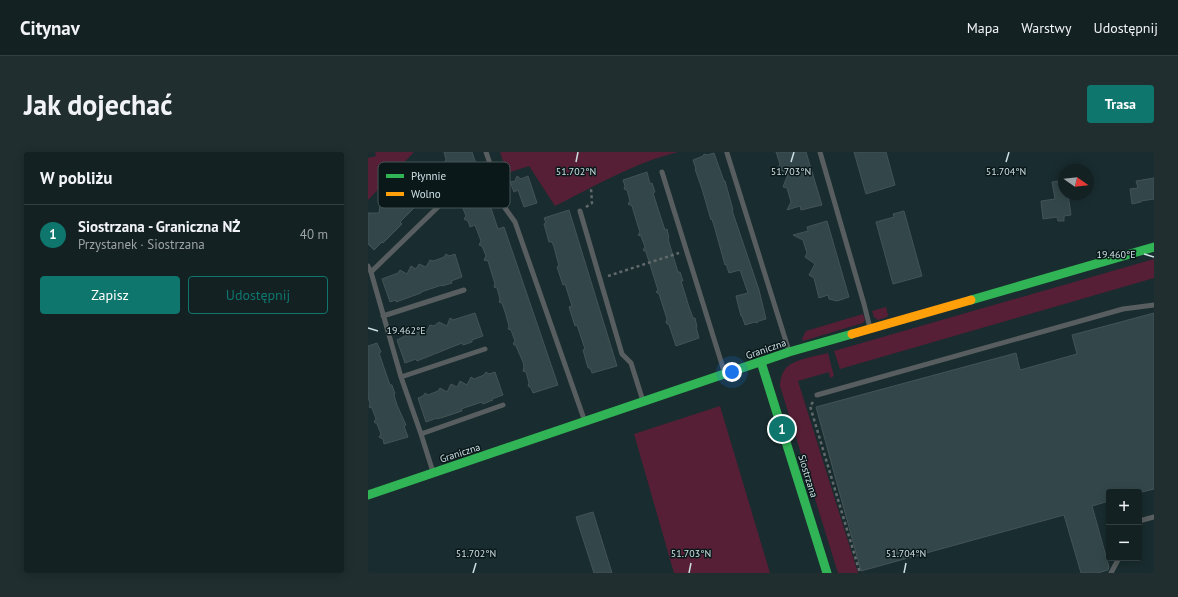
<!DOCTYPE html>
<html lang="pl">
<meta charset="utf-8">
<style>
body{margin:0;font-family:"PT Sans",sans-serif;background:#202e30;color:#f1f3f6}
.controls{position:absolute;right:12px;bottom:12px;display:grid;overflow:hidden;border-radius:4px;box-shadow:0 2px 10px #0003}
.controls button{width:36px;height:36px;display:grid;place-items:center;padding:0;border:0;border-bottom:1px solid #323e41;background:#132123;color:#f1f3f6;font:20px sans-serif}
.compass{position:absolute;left:690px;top:12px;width:36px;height:36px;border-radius:50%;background:#132123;box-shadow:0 2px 10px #0003;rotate:104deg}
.you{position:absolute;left:364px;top:220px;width:14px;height:14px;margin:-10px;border:3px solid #fff;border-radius:50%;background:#1a73e8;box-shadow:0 0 0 6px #1a73e833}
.badge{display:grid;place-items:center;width:26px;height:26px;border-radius:50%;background:#0f766e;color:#fff;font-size:13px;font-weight:700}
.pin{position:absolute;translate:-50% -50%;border:2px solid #fff;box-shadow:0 1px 4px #0006}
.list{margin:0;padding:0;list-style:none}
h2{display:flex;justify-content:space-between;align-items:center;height:52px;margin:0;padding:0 16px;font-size:17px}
h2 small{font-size:13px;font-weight:400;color:#9da3a6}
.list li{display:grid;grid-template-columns:26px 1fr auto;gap:12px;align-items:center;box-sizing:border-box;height:60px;padding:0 16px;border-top:1px solid #323e41}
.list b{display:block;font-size:15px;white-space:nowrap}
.list p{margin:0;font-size:13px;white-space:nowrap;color:#9da3a6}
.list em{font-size:13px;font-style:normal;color:#9da3a6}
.actions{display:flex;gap:8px;padding:12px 16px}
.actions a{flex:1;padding:9px 0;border:1px solid #0f766e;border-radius:4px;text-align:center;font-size:14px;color:#0f766e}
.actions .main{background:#0f766e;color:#fff}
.map{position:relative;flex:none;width:786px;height:421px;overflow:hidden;border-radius:4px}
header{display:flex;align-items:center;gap:24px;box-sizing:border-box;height:56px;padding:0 20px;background:#132123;border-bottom:1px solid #323e41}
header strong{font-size:19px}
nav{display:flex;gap:22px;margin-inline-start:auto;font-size:14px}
.intro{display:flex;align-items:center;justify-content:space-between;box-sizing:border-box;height:96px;padding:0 24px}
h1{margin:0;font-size:28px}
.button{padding:10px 18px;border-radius:4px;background:#0f766e;color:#fff;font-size:14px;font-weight:700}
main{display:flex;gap:24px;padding:0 24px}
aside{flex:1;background:#132123;border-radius:4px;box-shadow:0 2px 10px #0003}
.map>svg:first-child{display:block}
.green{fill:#561f36}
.building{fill:#33474a;stroke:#445356}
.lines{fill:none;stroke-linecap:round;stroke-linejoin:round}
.path{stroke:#61696b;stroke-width:2.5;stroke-dasharray:3 3;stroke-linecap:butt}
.lane{stroke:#585e5f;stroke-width:5}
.fast{stroke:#30b455;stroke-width:9}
.slow{stroke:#ff9f0a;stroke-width:9}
.ticks{fill:none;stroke:#cee0e4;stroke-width:1.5}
.labels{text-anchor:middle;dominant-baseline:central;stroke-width:3;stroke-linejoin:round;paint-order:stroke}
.street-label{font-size:10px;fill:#cee0e4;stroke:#0a181a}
.key{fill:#0a181a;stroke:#455457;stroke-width:1}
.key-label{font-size:11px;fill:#cee0e4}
.ticks-label{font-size:10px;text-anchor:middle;fill:#cee0e4;stroke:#0a181a;stroke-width:3;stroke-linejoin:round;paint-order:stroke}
</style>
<header>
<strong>Citynav</strong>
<nav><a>Mapa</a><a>Warstwy</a><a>Udostępnij</a></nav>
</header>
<div class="intro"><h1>Jak dojechać</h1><a class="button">Trasa</a></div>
<main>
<aside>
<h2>W pobliżu<small></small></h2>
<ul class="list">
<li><span class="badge">1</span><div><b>Siostrzana - Graniczna NŻ</b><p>Przystanek · Siostrzana</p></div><em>40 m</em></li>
</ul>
<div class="actions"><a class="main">Zapisz</a><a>Udostępnij</a></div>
</aside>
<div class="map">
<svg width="786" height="421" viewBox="0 0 786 421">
<rect width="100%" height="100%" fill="#192c2f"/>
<path class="green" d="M7,0h39l-46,48v-42l8,-2z
M132,0h178c-44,11 -83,34 -123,54l-26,-40 -22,7z
M786,107v19l-314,91 -6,-18z
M518,155l2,8 -1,2 -9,3 -4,-3 -2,-6z
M495,162l2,6 -2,3 -60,18 -1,-2 4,-8z
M460,201l6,23 -4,2 -1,-6 -31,9 60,192h-20l-58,-187c0,-6 2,-14 6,-18 8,-9 31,-12 42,-15z
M352,254l50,167h-96l-40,-139z"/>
<path class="building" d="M76,0h28l26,77 6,-2 54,158 -25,8 -2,-5 -3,-2 1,-3 -3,-11 -3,-1 1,-4 -1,-5 -7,-16 -3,-2 2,-3 -4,-11 -3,-1 1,-3 -3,-11 -4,-12 -3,-1 1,-3 -3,-11 -3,-1 1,-3 -7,-23 -4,-1 2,-4 -4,-10 -3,-1 2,-4 -6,-16 -5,2 -2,-6 -4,-2 2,-3 -4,-10 -3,-2 2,-3 -5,-17 -3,-5 -3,-2 1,-3 -3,-10 -3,-2 1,-3z
M408,0h30l16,53 -21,5 -1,-4 -13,4 4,-8 -4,-14 -4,-1 5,-13 -10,-6 2,-4z
M486,0h32l9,33 -29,9z
M346,1l10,28h1l8,29h-1l4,12 23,68 7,29 -7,2 -2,2 -2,-1 -10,3 -3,-9h-1l-5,-20 12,-3 -8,-23 -11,3 -3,-9 -1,1 -10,-36 -3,-10 -1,1 -9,-31 -7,-20h1l-3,-9 10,-4 1,-2 3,1z
M279,20l3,12 2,-1 3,9 -2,1 8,25 4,12 2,-1 2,9 -1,1 6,20 4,13h2l3,9h-2l8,26 4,11h2l2,9h-1l3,11 -23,8 -7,-21 -3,-2 1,-4 -8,-25 -3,-2 2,-2 -12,-38 -3,-2 2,-3 -4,-11 -3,-1 2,-3 -2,-6 -6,-20 -4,-2 2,-3 -3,-11 -3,-1 1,-3 -2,-6z
M45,22l18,16 -8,9 1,1 -7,7 -1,-1 -16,16 2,2 -19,19 -1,-1 -8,8 -6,-6v-31h11l1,-8h6v-7h8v-8h3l8,-9v-3h3z
M149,24l4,3 7,-3 9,27 -13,4 -6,-17 -4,2 -4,-10 5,-1z
M786,26v21l-13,2v1l-9,2 -2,-15 8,-1 -2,-7z
M696,28v14h4l3,21 -7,1v5h-6l-1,-4 -14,2 -2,-18 14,-2 -3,-17z
M201,58l48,156 -25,7 -2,-5h-2l-5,-18 2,-1 -8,-24 -2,1 -6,-19 3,-1 -7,-22 -2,1 -6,-18 2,-1 -5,-19 -2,-5h-3l-5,-18 2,-1 -2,-5z
M536,59l18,65 -29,8 -17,-62 18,-5 -1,-3z
M459,69l22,76 -12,4 -8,-2 -1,-4 -9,3 -5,-20 -5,-3 6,-11 -10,-7 2,-4 -4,-13 -10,-5 15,-4 -1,-4z
M78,102l3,2 6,-2 7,23 -11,4 1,2 -10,3v-1l-21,7v1l-25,9v-2l-6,2 -8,-23 16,-6 2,-3 7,4 4,-8 5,3 3,-5 7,3 4,-7 3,1 6,-2 5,-2z
M107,161l8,23 -11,4v2l-9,3 -1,-2 -45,18 -1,-2 -11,4 -8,-23 6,-3 1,-3 3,2 15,-5 4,2 4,-8 4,1 5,-4 8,4 3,-8 3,2z
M786,161v176l-12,3h-33v9l-17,5 17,61 -1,3 -10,3h-17l-17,-58 -203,56 -45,-164 200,-54 4,17 57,-16 -5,-19z
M9,191l4,9 -2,1 11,32h2l3,9 -1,1 3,10 9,20 -2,1 4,11 -24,7 -1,-5 -4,-2 2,-3 -4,-10 -3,-2 2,-3 -4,-11 -3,-1 1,-3 -2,-7v-51z
M118,220l3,2 6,-2 8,23 -11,4 1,1 -10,4 -1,-2 -21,7 1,2 -15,5 -10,3v-1l-11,4 -8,-24 5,-2 2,-3 3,2 10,-4 2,-3 7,4 4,-8 6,3 3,-6 7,4 4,-8 3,2 10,-4z
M225,360l19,61h-18l-18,-56z"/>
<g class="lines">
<path class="path" d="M218,55l6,-4 -1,-15
M240,124l71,-23
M445,250l-3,4 50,167"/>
<path class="lane" d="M118,0l19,56 10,14 69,197
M452,0l44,152 6,24
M359,1l62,198
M294,20l62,199
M212,59l42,143 9,9 12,38
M0,114l3,6 30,105 20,57 12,38
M3,120l69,-67
M15,164l81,-26
M33,225l84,-28
M449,243l306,-86 31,-4
M53,282l82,-29
M771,369l15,-4
M743,421l8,-15"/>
<path class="fast" d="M603,148l183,-53
M393,210l66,211
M0,343l421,-143 63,-18"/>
<path class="slow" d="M484,182l119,-34"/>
</g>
<path class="ticks" d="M208,10l2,-10M423,10l3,-10M638,10l3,-10M776,102l10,3M0,176l10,3M105,421l3,-10M321,421l2,-10M536,421l2,-10"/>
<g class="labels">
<g class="street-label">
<text transform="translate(398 197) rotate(-19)">Graniczna</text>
<text transform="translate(92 301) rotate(-18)">Graniczna</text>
<text transform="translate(440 324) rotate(73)">Siostrzana</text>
</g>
</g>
<rect x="10" y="10" width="132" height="46" rx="6" class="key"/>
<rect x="18" y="22" width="18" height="4" fill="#30b455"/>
<rect x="18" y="40" width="18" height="4" fill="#ff9f0a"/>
<g class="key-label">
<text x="43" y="28">Płynnie</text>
<text x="43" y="46">Wolno</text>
</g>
<g class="ticks-label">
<text x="208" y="23">51.702°N</text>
<text x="423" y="23">51.703°N</text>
<text x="638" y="23">51.704°N</text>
<text x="748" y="106">19.460°E</text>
<text x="38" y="182">19.462°E</text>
<text x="108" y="405">51.702°N</text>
<text x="323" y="405">51.703°N</text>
<text x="538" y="405">51.704°N</text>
</g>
</svg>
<div class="controls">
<button>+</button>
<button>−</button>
</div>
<svg class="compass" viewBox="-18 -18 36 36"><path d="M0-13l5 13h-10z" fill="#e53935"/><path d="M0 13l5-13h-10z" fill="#9da3a6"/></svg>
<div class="you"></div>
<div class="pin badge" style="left:414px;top:277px">1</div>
</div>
</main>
